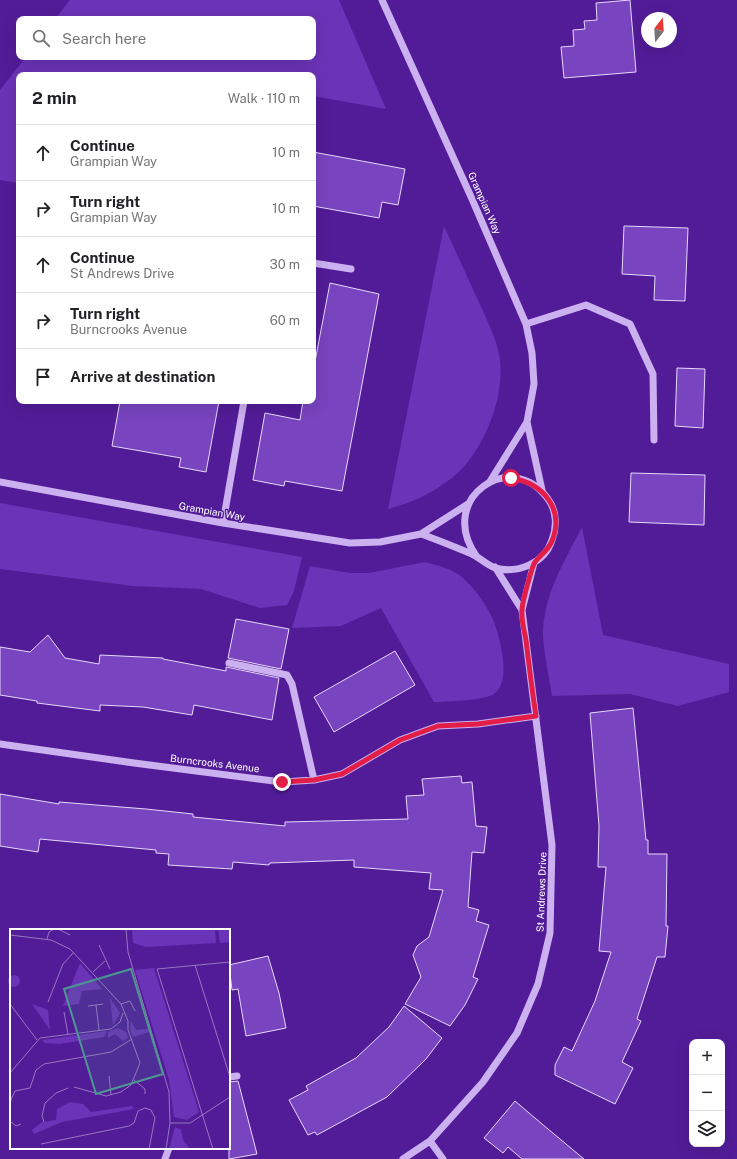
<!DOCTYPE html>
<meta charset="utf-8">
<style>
body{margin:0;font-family:"Public Sans",sans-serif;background:#f2f2f2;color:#202124}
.controls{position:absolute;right:12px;bottom:12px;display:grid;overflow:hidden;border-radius:8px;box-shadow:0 4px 16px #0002}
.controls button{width:36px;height:36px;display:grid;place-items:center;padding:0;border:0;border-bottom:1px solid #e0e0e0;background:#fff;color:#202124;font:20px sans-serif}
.compass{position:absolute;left:641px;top:12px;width:36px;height:36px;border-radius:50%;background:#fff;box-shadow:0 4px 16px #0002;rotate:17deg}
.stop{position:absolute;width:12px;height:12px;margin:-9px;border:3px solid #e11d48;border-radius:50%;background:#fff}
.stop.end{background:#e11d48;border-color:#fff;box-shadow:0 1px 4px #0008}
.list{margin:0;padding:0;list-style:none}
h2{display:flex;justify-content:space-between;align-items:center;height:52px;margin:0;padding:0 16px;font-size:17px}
h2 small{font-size:13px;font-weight:400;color:#757577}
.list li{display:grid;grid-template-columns:26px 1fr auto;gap:12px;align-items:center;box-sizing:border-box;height:56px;padding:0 16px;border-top:1px solid #e0e0e0}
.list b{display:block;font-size:15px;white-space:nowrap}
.list p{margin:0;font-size:13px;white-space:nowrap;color:#757577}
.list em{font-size:13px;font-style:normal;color:#757577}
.icon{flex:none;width:22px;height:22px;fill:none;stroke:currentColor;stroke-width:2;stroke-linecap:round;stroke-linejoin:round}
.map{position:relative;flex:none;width:737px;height:1159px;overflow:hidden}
.search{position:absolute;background:#fff;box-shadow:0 4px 16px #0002;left:16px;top:16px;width:300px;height:44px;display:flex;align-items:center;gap:10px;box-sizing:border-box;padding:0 14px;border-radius:8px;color:#757577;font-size:15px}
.panel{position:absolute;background:#fff;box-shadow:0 4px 16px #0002;left:16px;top:72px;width:300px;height:332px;border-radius:8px}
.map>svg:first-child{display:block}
.green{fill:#6b33b7}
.building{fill:#7844bf;stroke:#e7d8fb}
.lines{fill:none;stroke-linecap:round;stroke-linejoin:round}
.minor{stroke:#cbb1f0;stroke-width:7}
.route{stroke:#e11d48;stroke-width:5}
.labels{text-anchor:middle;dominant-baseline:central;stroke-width:3;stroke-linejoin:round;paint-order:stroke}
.street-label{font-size:10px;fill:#fff;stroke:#521c98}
.inset-road{fill:none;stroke:#9777c1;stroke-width:1}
.view{fill:#4b9892;fill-opacity:0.15;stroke:#4b9892;stroke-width:2}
.inset-edge{fill:none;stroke:#fff;stroke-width:2}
</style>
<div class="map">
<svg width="737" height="1159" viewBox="0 0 737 1159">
<rect width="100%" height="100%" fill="#521c98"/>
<path class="green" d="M70,0h269l47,109 -73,-13v-21h-119l-17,-3 -2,3h-156v108l-19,-3v-90l26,-33h287v-38h-258z
M444,226c11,24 22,48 33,72 8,18 18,37 22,56 8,40 -15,98 -46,123 -20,16 -41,26 -65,32z
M0,503l302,54 -8,34 -7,14 -27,3 -59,-19 -68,-3 -133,-17z
M582,527l21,108 126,29v28l-51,14 -48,-12 -78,2c-3,-20 -8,-41 -9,-61 0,-39 21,-73 39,-108z
M425,562c14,4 29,7 39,17 12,11 24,28 30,43 6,17 18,59 0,72 -8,6 -48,8 -60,8l-53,-94 -40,18 -49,2 18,-62 39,7h20z"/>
<path class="building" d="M630,0l6,72 -72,6 -3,-31 13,-1 -1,-16 12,-1 -1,-8 13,-1 -1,-17z
M313,152l92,17 -7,36 -16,-3 -3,16 -66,-12z
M624,226l64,2 -3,73 -31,-1 1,-24 -33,-2z
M330,283l49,11 -37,197 -57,-10 -1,5 -31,-6 12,-67 35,7 3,-19h10v-29z
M677,368l28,1 -2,59 -28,-2z
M120,401h99l-13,71 -27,-5 2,-9 -69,-12z
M631,473l74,2 -1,50 -75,-3z
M236,619l53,10 -8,40 -53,-11z
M48,635l17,23 34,6 1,-9 63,3v1l63,12v-4l53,11 -7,42 -78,-15 -2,10 -49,-8 -43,-2v6l-63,-8v-2l-37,-6v-48l30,5z
M395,651l20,34 -81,47 -20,-35z
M633,708l13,132h2v14h19l-1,72h2l-3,31h-8l-20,62 4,2 -19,41 11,6 -18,36 -60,-29v-10l9,-18 8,4 23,-50 16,-49 -12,-1 7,-84h-8l1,-41 -9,-113z
M461,776l1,7 10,-1 4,44 11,1 -3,26 -12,-1 -4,55 11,3 -3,11 13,4 -16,52 5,2 -13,26 -15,21 -45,-22 16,-27 -8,-22 4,-9 12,-9 14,-47 -14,-1 2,-16 -77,-6v-7l-84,3 -1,2 -36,-3 -1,7 -64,-4 1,-11 -13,-1v-3l-116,-11 -2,13 -38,-6v-52l59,10v-2l87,7 47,5v3l92,9v-4l123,-3 -2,-23 18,-1 -2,-16z
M268,956l11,37 7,35 -40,8 -8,-47 -6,1 -3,-25z
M404,1006l38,32 -16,21 -39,38 -70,38 -2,-3 -7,3 -19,-35 19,-10 -2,-4 50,-28 33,-31z
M238,1081l19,73 -28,5v-77z
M515,1101l27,23 42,35h-62l-14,-12 -5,6 -19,-15z"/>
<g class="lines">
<path class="minor" d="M382,0l90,199 54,125 6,29 2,31 -7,38 -38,61
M313,263l38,6
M526,324l60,-19 44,19 23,50 1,66
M527,422l15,68
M0,482l223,41 127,20 30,-1 41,-8 47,-30
M223,523l21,-122
M421,534c17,6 34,13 51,20 8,4 15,11 23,14 23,6 50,-5 57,-28 5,-13 5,-29 -4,-41 -37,-52 -113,0 -71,58
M495,567l27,43
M229,663l58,12 5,9 22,96
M0,744l134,19 148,19 32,-2 28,-6 58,-34 38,-14 40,-2 58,-8
M229,1077l8,-1
M430,1141l13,18
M165,1159l4,-11
M403,1159l27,-18 53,-59 34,-49 21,-49 12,-51 2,-88 -30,-235 12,-47"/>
</g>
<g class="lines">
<path class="route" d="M282,782l32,-2 28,-6 58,-34 38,-14 40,-2 58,-8c-4,-26 -7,-51 -10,-76 -2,-10 -5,-21 -4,-30 0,-7 10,-44 13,-48 5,-7 13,-11 17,-21 13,-32 -9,-58 -41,-63"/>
</g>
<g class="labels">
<g class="street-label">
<text transform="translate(485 203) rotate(66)">Grampian Way</text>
<text transform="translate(212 511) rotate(10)">Grampian Way</text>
<text transform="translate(215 763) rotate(7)">Burncrooks Avenue</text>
<text transform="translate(541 892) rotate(-88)">St Andrews Drive</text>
</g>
</g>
<g transform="translate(10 929)">
<rect width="220" height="220" fill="#521c98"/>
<path d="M122,0h83l1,14 -70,4 -13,-4zM208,0h12v13l-10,1zM70,34l22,26 -20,2 -3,13 -16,2zM144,39l45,144 -12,8 -13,-3 -5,-37 -34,-110zM-2 52a6 6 0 1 1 12 0a6 6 0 1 1-12 0ZM100,69l10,15 -7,12zM22,75l16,6 2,20zM121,92l5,9 12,-1 1,3 -16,5 -3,-7zM108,99l8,4 2,6 -5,3 -8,-7 -7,4v-6zM97,102l-3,6 -44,7 -15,-1 -3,-3zM60,173l13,2 8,8 41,-6 2,3 -72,13 -28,12 -2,-4 10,-8 14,-2 1,-11zM165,198l6,3 2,10 7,9h-21z" fill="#6b33b7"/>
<path class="inset-road" d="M48,0l12,6M116,0l2,23 41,140 1,31 -4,26M0,6l41,5 19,9 51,55 7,17v9l12,33 -9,22 -10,7 -15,4 -32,-9M37,10l2,-7 5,-3M89,16l11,24M185,36l35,112M83,43l12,-11M38,73l15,-38 11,-12M0,75l27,36M111,75l9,-3 5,10M86,76l3,25M78,77l15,-2M54,83l4,22M0,144l30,-35 71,-9 9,-7 3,-9M99,147l2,19M124,151l11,9v5M5,162l15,-3 6,-18 8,-6 67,-12 21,-13M0,173l5,-11M0,192l6,5 5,-2M34,193l-2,-6 3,-13 11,-10 12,-5M160,194h20l40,-26M31,215l88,-18 5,-3 4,-12 7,-3 6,2 4,8 -6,31M203,220l-56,-180 73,-7"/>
<path class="view" d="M121,40l32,105 -67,20 -32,-105z"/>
<rect width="220" height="220" class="inset-edge"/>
</g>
</svg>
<div class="controls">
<button>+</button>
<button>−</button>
<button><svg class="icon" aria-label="layers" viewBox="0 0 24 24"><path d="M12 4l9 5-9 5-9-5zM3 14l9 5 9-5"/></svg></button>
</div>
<svg class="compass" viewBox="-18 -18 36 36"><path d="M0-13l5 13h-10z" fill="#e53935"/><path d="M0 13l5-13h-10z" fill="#757577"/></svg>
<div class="stop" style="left:511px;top:478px"></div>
<div class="stop end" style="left:282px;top:782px"></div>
<div class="search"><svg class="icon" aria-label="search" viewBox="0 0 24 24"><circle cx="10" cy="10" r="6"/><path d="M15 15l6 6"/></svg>Search here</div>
<section class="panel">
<h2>2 min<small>Walk · 110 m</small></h2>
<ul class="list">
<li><svg class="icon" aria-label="ahead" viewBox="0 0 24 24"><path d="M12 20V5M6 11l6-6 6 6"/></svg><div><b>Continue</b><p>Grampian Way</p></div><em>10 m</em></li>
<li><svg class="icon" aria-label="right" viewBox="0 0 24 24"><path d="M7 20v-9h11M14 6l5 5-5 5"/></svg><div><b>Turn right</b><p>Grampian Way</p></div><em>10 m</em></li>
<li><svg class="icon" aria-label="ahead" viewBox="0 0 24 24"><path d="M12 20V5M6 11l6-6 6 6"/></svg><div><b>Continue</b><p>St Andrews Drive</p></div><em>30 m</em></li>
<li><svg class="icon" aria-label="right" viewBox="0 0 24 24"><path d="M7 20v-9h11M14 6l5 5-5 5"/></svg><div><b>Turn right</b><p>Burncrooks Avenue</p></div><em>60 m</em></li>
<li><svg class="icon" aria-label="arrive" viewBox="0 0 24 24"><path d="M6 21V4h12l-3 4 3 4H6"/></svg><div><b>Arrive at destination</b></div></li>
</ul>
</section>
</div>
